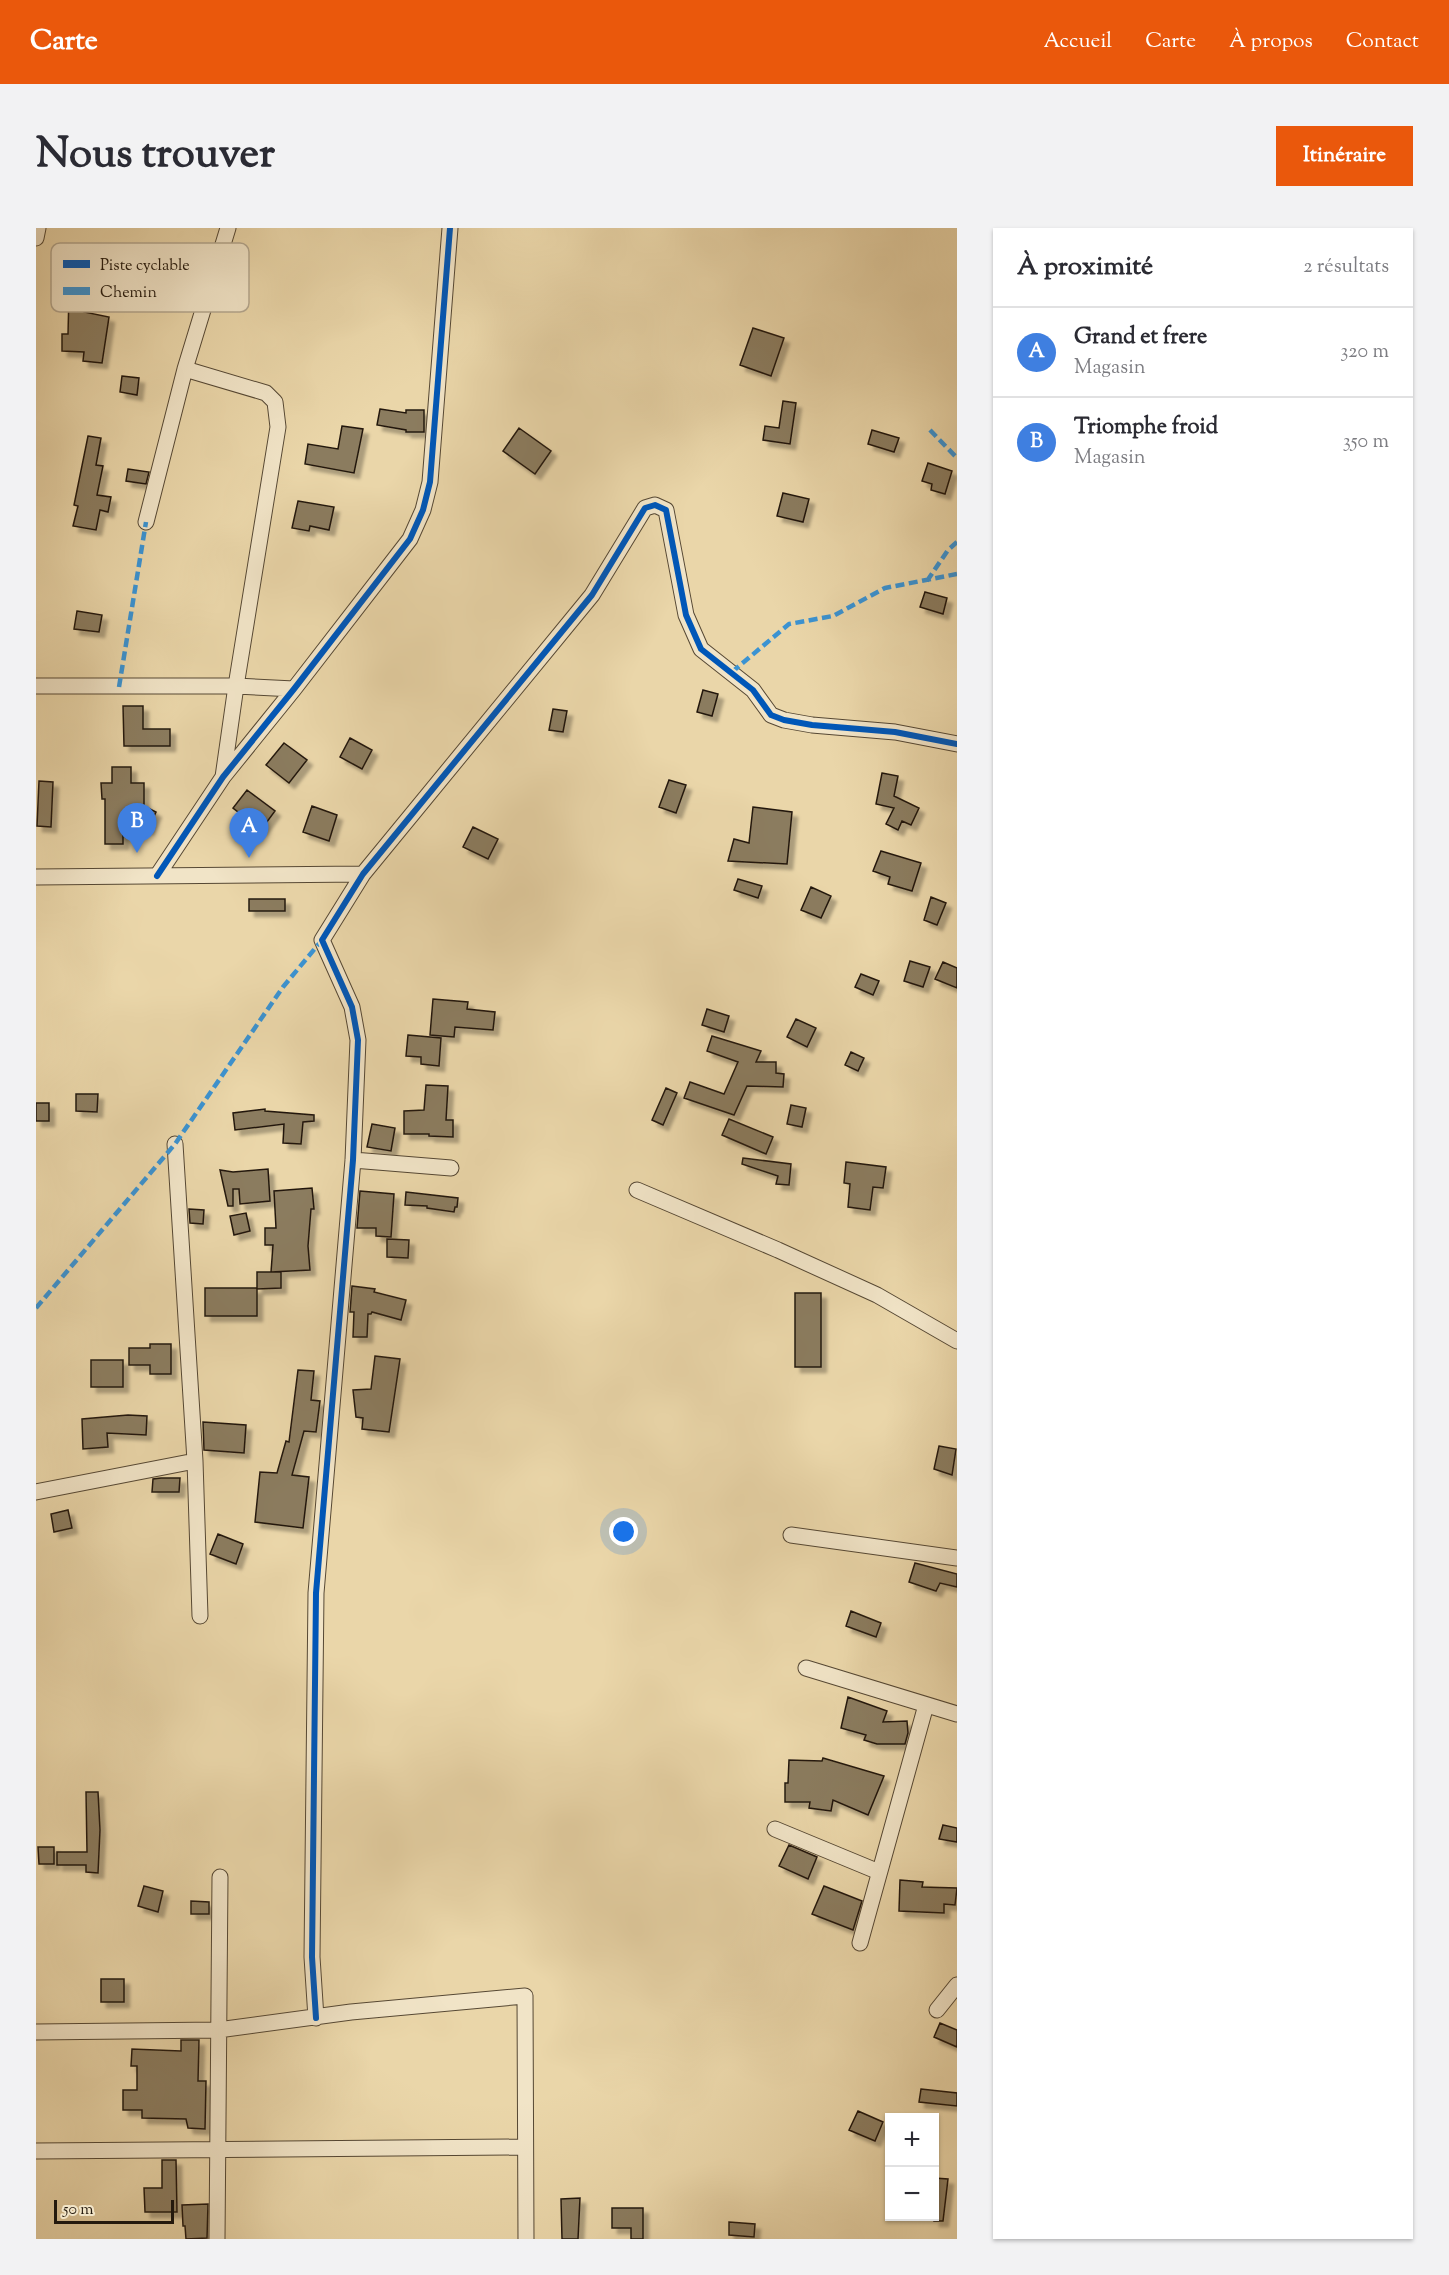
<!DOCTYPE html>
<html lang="fr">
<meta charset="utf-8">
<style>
body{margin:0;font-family:"Sorts Mill Goudy",serif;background:#f2f2f3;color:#2b2b33}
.controls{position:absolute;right:18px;bottom:18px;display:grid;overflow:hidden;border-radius:0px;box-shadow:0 2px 4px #0004}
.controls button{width:54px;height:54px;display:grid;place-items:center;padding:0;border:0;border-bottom:2px solid #e1e1e2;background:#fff;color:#2b2b33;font:30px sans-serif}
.scale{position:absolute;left:18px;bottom:15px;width:120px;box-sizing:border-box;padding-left:6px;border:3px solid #24190d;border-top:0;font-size:16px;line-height:21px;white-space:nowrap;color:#24190d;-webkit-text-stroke:4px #f1e4c7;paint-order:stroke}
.you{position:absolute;left:588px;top:1304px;width:21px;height:21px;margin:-15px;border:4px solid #fff;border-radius:50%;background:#1a73e8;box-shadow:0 0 0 9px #1a73e833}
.badge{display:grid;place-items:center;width:39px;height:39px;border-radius:50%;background:#ea580c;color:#fff;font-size:20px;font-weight:700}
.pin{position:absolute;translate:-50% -50px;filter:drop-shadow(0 2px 3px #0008)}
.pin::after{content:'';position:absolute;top:32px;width:21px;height:18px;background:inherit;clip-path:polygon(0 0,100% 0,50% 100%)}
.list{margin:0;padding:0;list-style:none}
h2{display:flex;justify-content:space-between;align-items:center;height:78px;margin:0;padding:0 24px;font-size:26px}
h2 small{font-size:20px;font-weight:400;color:#7c7c81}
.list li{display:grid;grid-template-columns:39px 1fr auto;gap:18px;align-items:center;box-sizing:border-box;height:90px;padding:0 24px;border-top:2px solid #e1e1e2}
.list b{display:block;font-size:22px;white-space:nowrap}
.list p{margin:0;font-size:20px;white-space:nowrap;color:#7c7c81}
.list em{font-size:20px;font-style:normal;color:#7c7c81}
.map{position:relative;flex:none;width:921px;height:2011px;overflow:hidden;border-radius:0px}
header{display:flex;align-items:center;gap:36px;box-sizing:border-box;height:84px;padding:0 30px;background:#ea580c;color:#fff}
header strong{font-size:28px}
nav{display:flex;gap:33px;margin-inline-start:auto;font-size:21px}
.intro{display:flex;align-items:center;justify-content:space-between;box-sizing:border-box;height:144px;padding:0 36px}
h1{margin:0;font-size:42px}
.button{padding:15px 27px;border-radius:0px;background:#ea580c;color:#fff;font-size:21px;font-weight:700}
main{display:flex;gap:36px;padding:0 36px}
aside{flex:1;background:#fff;border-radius:0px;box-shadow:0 2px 4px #0004}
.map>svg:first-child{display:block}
.building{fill:#8b7b5e;stroke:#24190d;stroke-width:1.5;filter:url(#shadow)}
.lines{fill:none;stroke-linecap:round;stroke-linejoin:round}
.minor-casing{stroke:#564834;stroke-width:17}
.minor{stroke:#f1e4c7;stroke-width:15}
.quiet{stroke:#3b93d2;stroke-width:4.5;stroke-dasharray:9 4.5;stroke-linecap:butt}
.cycleway-casing{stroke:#f1e4c7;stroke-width:10}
.cycleway{stroke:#0057b8;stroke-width:6}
.key{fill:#f1e4c7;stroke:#b4a78f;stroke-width:1.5}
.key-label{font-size:16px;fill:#24190d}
</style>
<header>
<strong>Carte</strong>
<nav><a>Accueil</a><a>Carte</a><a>À propos</a><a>Contact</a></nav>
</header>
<div class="intro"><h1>Nous trouver</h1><a class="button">Itinéraire</a></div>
<main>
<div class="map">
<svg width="921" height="2011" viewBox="0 0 921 2011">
<defs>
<filter id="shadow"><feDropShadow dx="5.5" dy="5.5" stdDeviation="1.5" flood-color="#0004"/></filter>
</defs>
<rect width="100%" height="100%" fill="#ead6a9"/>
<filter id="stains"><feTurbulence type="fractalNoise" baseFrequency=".00333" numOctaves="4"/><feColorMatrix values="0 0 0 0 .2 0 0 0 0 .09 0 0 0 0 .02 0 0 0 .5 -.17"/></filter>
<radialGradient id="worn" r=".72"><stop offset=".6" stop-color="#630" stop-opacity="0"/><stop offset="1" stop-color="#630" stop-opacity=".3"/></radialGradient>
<path class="building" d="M33,65l15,1v18l25,5 -7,46 -19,-2 1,-9 -22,-1v-17h6z
M717,100l31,10 -13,38 -31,-11z
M86,148l17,2 -2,17 -17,-3z
M747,173l13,2 -6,41 -27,-4 2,-14 14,2z
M344,181l26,4v-3h18v22h-18v-2l-29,-5z
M306,198l21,3 -9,44 -49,-9 3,-20 30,5z
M483,200l32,23 -16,23 -32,-23z
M836,202l27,8 -5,14 -26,-8z
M52,208l13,2 -5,27 7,1 -6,29 14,2 -3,15 -8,-2 -4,20 -23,-4 5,-20 -4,-1z
M892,235l24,8 -7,23 -14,-4 1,-6 -10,-3z
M92,241l21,3 -3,12 -20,-3z
M747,265l26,6 -6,23 -26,-6z
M262,273l36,6 -5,23 -19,-4 -1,5 -17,-3z
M889,364l22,6 -4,16 -23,-7z
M41,383l25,4 -3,17 -25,-3z
M667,462l15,4 -6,22 -15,-4z
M87,478h20v23h27v17h-46z
M517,481l14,2 -4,21 -14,-2z
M314,510l22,12 -10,19 -22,-12z
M248,515l23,17 -18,23 -23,-18z
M76,539h19v16h13v23l12,6 -8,17 -25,-12v27h-18v-45h-3l-1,-16h11z
M846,545l16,3 -4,20 25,12 -8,17 -9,-4 -4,9 -12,-6 8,-16 -18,-4z
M633,552l17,5 -10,28 -17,-6z
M3,553l14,1 -2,45 -14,-1z
M211,562l28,21 -14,19 -28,-22z
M276,578l25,9 -8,26 -26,-9z
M717,579l39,5 -5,52 -59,-3 6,-22 15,4z
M437,599l25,12 -10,20 -25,-12z
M845,623l40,12 -9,28 -24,-7 2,-7 -17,-6z
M702,651l24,7 -4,12 -24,-8z
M775,659l20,9 -10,22 -20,-8z
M895,669l15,6 -9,22 -13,-5z
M213,671h36v12h-36z
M874,733l20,6 -7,20 -19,-6z
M907,734l14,6v20l-22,-9z
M825,746l18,7 -6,14 -18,-8z
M397,771l35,3 -1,7 28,3 -2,18 -38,-3 -1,10 -24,-2z
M671,781l22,7 -5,16 -22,-7z
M760,791l20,9 -9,19 -20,-10z
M372,807l33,3 -2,28 -18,-2v-7l-15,-1z
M676,808l49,15 -5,11h20v11l8,1 -1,13 -36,-1 -13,29 -50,-17 6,-16 34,12 14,-32 -31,-11z
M815,824l13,6 -6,13 -13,-6z
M390,857l22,1 -2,34h7v17l-24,-1v-2h-25v-23l20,-1z
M630,860l11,5 -14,32 -11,-5z
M40,866h22l-1,18 -21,-1z
M0,875h13v18h-13z
M755,877l15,3 -4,19 -15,-3z
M229,881v2l49,4v6l-11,1 -2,22 -18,-1 1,-19 -49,6 -2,-17z
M693,891l44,18 -7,17 -44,-19z
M336,896l23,4 -4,23 -24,-4z
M707,930l48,6 -2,21 -13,-1 2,-8 -36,-12z
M810,934l40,5 -3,21 -10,-1 -3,23 -22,-3 2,-23 -6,-1z
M232,941l2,32 -30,3 -1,-15h-6v17h-5l-8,-36 13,2z
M276,960l2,21h-3l-3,37 2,24 -39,2 2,-27h-8v-17h11l-2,-37z
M324,963l34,3 -3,43 -15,-1v-8h-19z
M370,964l52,6 -1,9h-2l-1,5 -27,-4v-2l-22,-1z
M153,981l15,1 -1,14 -13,-1z
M210,985l4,18 -16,4 -4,-19z
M351,1011l22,1 -1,18 -21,-1z
M221,1044h24v16l-24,1z
M316,1058l23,3 -1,3 32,8 -5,20 -29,-8 -1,2h-3l-1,23h-14l1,-25h-4z
M169,1060h52v28h-52z
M759,1065h26v74h-26z
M114,1116h21v30h-21v-9h-21v-17h21z
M339,1128l25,3 -11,73 -27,-3 1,-11 -7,-1 -3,-27 18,-1z
M55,1132h32v27h-32z
M262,1142l16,1 -3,29 9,1 -4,31 -12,-1 -12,44 17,2 -6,51 -48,-6 5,-50 17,1 9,-32 3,1z
M92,1187l19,1 -1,19 -39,-2 1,14 -25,2 -1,-30z
M167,1194l43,3 -2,28 -40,-3z
M903,1218l17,3 -4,26 -18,-6z
M125,1250h19l-1,14h-27l1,-13z
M32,1282l4,18 -18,4 -3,-18z
M182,1306l25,10 -7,20 -26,-10z
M879,1335l42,11v13l-17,-4 -4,8 -27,-9z
M815,1383l30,12 -5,14 -30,-11z
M812,1469l39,14 -4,11 24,-1 1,12 -3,11h-28l-13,-4 2,-5 -25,-7z
M787,1530l61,18 -16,39 -35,-15 -2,11 -22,-3 1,-6h-25v-19h3l1,-23 33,1z
M50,1564h12l2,38 -2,43 -12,-1v-7h-29v-13h30z
M907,1597l14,3v14l-18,-3z
M753,1617l28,12 -9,22 -29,-13z
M2,1619h16v17h-15z
M864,1652l23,2 -1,5 35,1 -2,17 -11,-1v9l-45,-2z
M108,1658l19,5 -5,21 -20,-6z
M788,1658l38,15 -9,29 -41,-16z
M155,1673l18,1v12h-18z
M65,1751h23v23h-23z
M904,1795l17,7v17l-23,-10z
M145,1812h18l-1,41h8l-1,48 -17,-1 -2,-9 -44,-1v-8h-19v-20h14v-24h-6l1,-17 49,2z
M885,1861l36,4v13l-38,-4z
M822,1883l25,11 -8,19 -26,-11z
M126,1932h14l1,52h-32l-1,-24h18z
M898,1950l14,1 -5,42h-9z
M544,1970l-2,41h-16l-1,-40z
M172,1976l-1,34 -21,1 -1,-13h-2l-1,-21z
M576,1980h31v31h-12v-11h-19z
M693,1994l26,2 -1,13 -25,-2z"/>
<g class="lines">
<g class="minor-casing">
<path id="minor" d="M0,10l2,-10
M149,141l81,24 9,9 3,25 -42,259 -13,91
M110,294l39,-153 43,-141
M0,458h200l58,3
M121,648l66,-99 71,-88 116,-150 13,-29 7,-28 20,-254
M0,649l327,-3
M139,916l20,317 5,155
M317,932l98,8
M601,962l141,60 99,45 80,46
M0,1264l159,-31
M755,1307l166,23
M770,1440l151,46
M739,1601l104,43
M824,1715l66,-238
M901,1782l20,-25
M280,1790l-4,-61 4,-364 37,-433 5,-120 -6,-33 -30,-67 41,-66 229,-279 53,-87 10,-3 11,5 20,105 15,34 52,41 18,25 13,5 28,5 83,7 62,12
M0,1804l182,-2 133,-18 174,-16 1,243
M0,1923l489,-4
M181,2011l3,-362"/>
</g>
<use href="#minor" class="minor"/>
<path class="quiet" d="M894,202l27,28
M891,353l21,-31 9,-8
M696,444l57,-48 44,-8 52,-28 72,-14
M83,459l27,-165
M0,1080l139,-164 108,-157 39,-47"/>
<g class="cycleway-casing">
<path id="cycleway" d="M121,648l66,-99 71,-88 116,-150 13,-29 7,-28 20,-254
M280,1790l-4,-61 4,-364 37,-433 5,-120 -6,-33 -30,-67 41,-66 229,-279 53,-87 10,-3 11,5 20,105 15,34 52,41 18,25 13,5 28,5 83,7 62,12"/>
</g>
<use href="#cycleway" class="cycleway"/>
</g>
<rect x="15" y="15" width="198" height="69" rx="9" class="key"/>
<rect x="27" y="32" width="27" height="8" fill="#0057b8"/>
<rect x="27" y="59" width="27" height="8" fill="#3b93d2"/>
<g class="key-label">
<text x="64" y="42">Piste cyclable</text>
<text x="64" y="69">Chemin</text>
</g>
<rect width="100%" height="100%" filter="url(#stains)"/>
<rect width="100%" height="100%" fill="url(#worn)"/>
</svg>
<div class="controls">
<button>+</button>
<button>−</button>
</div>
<div class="scale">50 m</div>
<div class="you"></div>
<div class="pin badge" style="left:213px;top:630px;background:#3f7fe0">A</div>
<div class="pin badge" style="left:101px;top:625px;background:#3f7fe0">B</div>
</div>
<aside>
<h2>À proximité<small>2 résultats</small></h2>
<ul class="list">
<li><span class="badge" style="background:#3f7fe0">A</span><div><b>Grand et frere</b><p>Magasin</p></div><em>320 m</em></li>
<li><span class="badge" style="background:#3f7fe0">B</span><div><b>Triomphe froid</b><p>Magasin</p></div><em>350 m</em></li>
</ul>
</aside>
</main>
